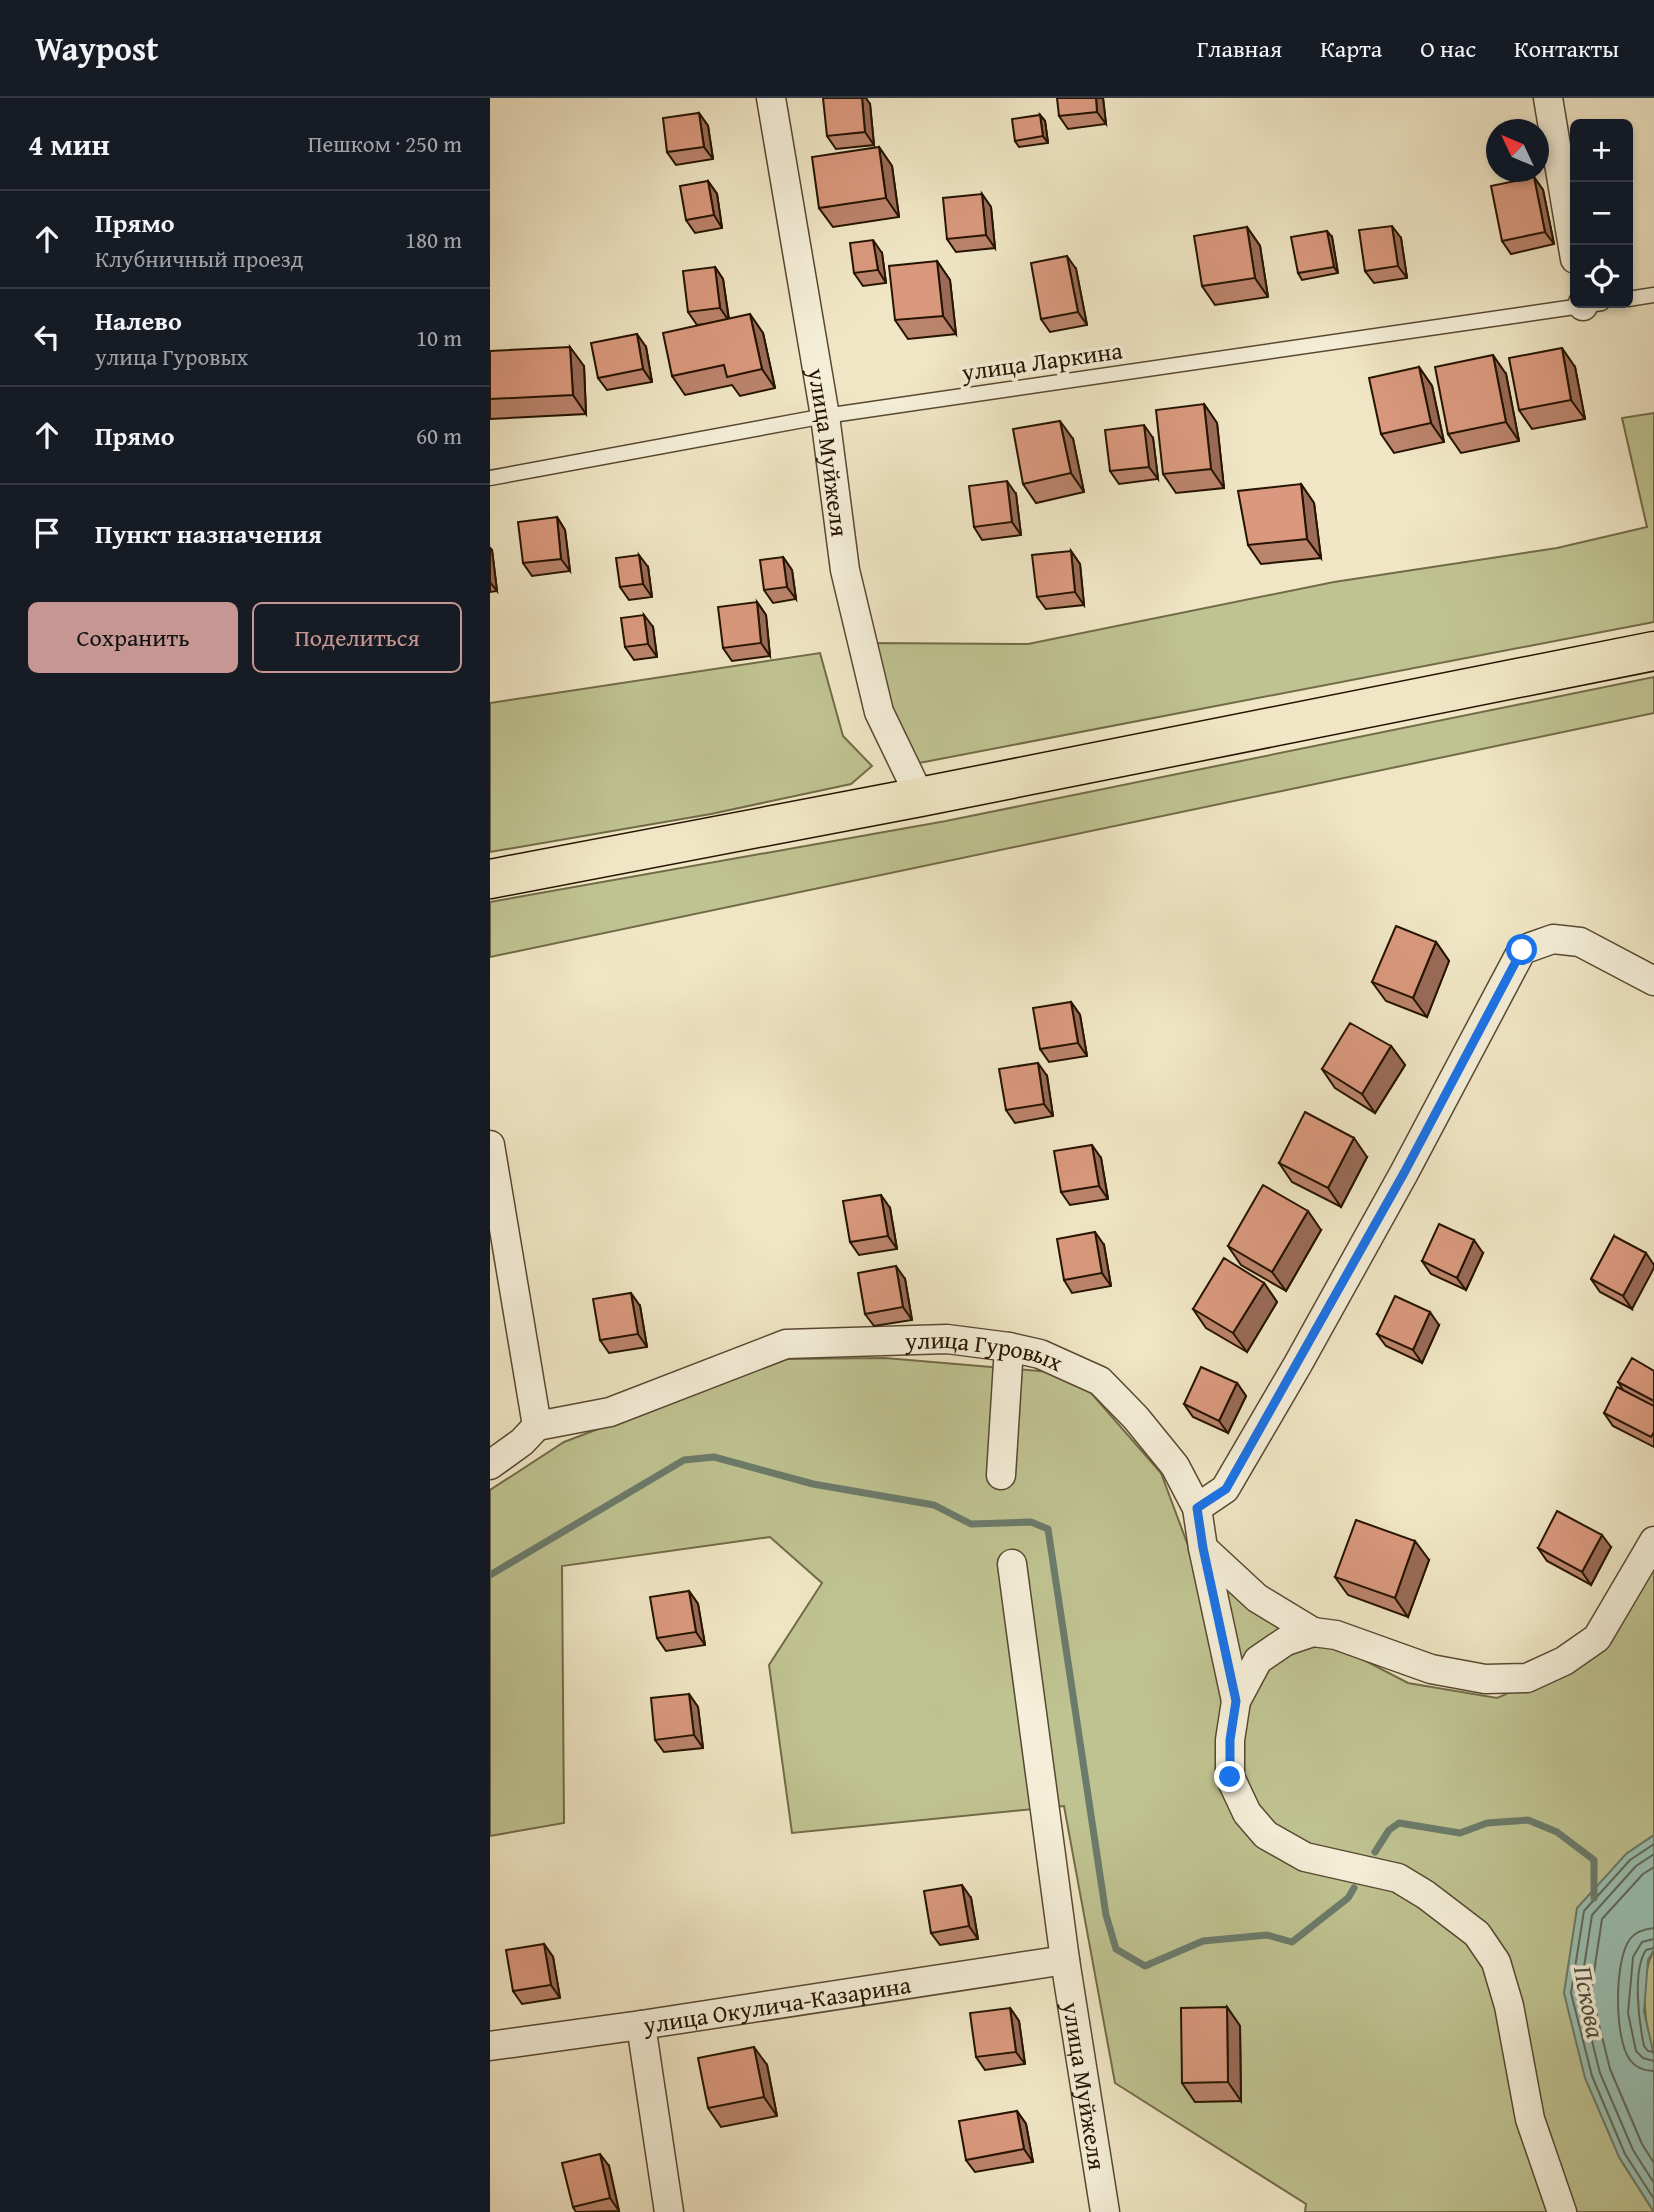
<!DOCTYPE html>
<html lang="ru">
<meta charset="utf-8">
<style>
body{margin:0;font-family:"Gentium Book Plus",serif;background:#20242c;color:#f1f3f6}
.controls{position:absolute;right:21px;top:21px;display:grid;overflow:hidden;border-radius:10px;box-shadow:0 4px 10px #0003}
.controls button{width:63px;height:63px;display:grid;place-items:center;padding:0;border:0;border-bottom:2px solid #363941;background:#171b24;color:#f1f3f6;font:35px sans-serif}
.compass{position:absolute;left:996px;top:21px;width:63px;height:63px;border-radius:50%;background:#171b24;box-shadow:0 4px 10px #0003;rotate:314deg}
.stop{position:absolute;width:21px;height:21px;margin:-16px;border:5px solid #1a73e8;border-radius:50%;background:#fff}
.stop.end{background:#1a73e8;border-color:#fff;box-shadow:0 2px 7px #0008}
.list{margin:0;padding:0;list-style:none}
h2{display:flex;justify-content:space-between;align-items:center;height:91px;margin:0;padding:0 28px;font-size:30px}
h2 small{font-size:23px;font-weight:400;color:#9ea1a6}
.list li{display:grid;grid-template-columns:46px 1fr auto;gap:21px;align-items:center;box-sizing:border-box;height:98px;padding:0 28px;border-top:2px solid #363941}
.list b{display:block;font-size:26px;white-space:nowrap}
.list p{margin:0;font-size:23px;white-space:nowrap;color:#9ea1a6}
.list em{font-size:23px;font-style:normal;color:#9ea1a6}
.actions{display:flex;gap:14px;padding:21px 28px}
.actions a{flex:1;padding:16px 0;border:2px solid #c59692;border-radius:10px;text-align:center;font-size:24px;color:#c59692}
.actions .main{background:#c59692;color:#111}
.icon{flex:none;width:38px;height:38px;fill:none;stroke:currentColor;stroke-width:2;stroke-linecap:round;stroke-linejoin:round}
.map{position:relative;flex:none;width:1164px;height:2114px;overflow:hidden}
header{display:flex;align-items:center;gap:42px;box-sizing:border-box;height:98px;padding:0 35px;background:#171b24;border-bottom:2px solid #363941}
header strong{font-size:33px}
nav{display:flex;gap:38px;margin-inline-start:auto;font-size:24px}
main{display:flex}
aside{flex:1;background:#171b24}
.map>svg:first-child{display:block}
.green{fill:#bfc391;stroke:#726b48;stroke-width:2}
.water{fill:#9ac0b2;stroke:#6b7b6b;stroke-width:2}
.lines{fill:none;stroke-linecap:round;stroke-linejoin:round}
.shore{stroke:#606a59;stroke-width:2}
.stream{stroke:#6b7b6b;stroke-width:7}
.service-casing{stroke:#584831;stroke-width:17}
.minor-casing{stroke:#584831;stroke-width:31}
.trunk-casing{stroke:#251300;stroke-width:41}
.service{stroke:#f5efd9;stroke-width:14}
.minor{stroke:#f5efd9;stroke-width:28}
.trunk{stroke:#f0e6c5;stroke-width:38}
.wall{fill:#bb846c;stroke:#251300;stroke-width:2}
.shaded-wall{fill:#996b58;stroke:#251300;stroke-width:2}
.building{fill:#da997e;stroke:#251300;stroke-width:2}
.route{stroke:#1a73e8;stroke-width:9}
.labels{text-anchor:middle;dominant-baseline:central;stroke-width:7;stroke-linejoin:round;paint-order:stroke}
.street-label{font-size:24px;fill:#251300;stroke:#f5efd9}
.water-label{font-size:26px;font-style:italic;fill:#4e503e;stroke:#f5efd9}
</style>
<header>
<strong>Waypost</strong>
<nav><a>Главная</a><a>Карта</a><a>О нас</a><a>Контакты</a></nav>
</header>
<main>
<aside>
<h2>4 мин<small>Пешком · 250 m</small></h2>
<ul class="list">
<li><svg class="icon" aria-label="ahead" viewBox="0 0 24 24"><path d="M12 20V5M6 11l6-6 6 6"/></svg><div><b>Прямо</b><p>Клубничный проезд</p></div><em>180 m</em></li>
<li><svg class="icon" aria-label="left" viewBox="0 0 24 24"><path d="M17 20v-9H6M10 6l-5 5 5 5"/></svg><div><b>Налево</b><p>улица Гуровых</p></div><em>10 m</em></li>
<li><svg class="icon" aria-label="ahead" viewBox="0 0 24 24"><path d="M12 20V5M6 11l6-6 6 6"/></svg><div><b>Прямо</b></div><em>60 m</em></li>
<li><svg class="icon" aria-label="arrive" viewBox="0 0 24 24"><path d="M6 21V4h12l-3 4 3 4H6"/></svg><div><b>Пункт назначения</b></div></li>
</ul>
<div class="actions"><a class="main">Сохранить</a><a>Поделиться</a></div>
</aside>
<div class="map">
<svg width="1164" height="2114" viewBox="0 0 1164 2114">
<rect width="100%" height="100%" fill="#f0e6c5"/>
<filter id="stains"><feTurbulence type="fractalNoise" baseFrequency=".00286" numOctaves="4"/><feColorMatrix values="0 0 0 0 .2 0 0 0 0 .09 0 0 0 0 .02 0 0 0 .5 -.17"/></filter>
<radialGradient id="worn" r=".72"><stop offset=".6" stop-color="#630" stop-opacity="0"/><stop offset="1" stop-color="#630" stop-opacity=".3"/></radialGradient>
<path class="green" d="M1164,315v209l-735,141 -31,-51 -14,-69 154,1 306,-62 223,-34 90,-21 -25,-109z
M330,555l23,83 29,30 -21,18 -140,30 -221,38v-149z
M1164,579v36l-1164,244v-55l456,-81z
M395,1260l166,14 34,14 76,87 35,94 87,51 125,65 89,15 100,-43 57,-95v275l-28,19 -7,303 35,55h-349l1,-8 -191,-121 -51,-277 -272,27 -23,-168 53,-82 -52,-46 -208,29 2,257 -74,13v-346l74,-48 218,-83z
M1164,1852v105c-10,-30 -15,-78 0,-105z"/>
<path class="water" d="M1164,1737v115l-6,10 -4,52 10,43v157l-35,-55 -34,-79 -21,-85 13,-85 49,-54z"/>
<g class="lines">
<path class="shore" d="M1164,1746l-24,16 -46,51 -13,82 21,83 33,78 29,45
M1164,1756l-18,12 -44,49 -12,78 20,80 33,77 21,33
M1164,1769l-11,7 -41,45 -11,73 19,77 32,75 12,19
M1164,1830c-9,1 -18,3 -24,11 -16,21 -16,100 0,121 6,8 15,11 24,11
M1164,1841l-12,3 -9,15 -5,56 8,38 7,7 11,3
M1164,1850l-8,2c-14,21 -7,72 -2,96l4,5 6,1"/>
<path class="stream" d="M0,1477l194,-115 30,-3 99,27 121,21 37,19 60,-2 17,7 58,386 10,34 29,17 58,-25 64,-6 25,7 56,-44 6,-10
M885,1754l14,-22 10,-7 61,10 27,-10 41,-3 29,12 37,28v38"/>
<g class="service-casing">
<path id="service" d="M1138,201l26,-4
M0,380l335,-62 777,-113"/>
</g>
<g class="minor-casing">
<g id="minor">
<path id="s1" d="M281,0l54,318 20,154 34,142 41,85"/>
<path d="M1058,0l27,161"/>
<path d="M1093,205v3"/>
<path d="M0,1047l47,281"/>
<path id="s2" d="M47,1328l73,-14 176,-68 161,-5 62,8 31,7 60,27 36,37 39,48 22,42 6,40 54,50 56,34"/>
<path d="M0,1367l32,-23 15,-16"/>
<path d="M511,1377l8,-128"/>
<path d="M707,1410l28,-19 73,-125 106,-191 118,-223 31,-11 27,3 74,39"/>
<path d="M713,1450l33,153"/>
<path id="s3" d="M522,1466l53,396 40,252"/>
<path d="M151,1927l28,187"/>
<path id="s4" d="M0,1948l151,-21 424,-65"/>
<path d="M1072,2114l-32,-93 -21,-113 -13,-44 -19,-28 -51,-39 -28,-17 -93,-21 -39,-22 -19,-22 -17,-36v-37l6,-39 22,-41 28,-19 27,-9 23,3 95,34 54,10 42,-1 37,-17 33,-23 57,-97"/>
</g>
</g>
<g class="trunk-casing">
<path id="trunk" d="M0,781l430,-82 734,-146"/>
</g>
<use href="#service" class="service"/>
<use href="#minor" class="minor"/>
<use href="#trunk" class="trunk"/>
</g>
<path class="wall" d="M613,0l3,26 -38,5 -9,-13z
M380,6l4,41 -38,4 -9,-13z
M209,15l9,13 5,33 -37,6 -9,-13z
M550,17l5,6 3,22 -29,4 -4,-6z
M389,49l13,19 7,51 -66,10 -14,-19z
M1044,79l9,13 11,54 -43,10 -9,-13z
M218,83l9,13 5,34 -27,5 -9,-13z
M492,96l9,13 4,41 -39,4 -9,-13z
M757,129l13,19 8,51 -53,8 -13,-19z
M842,139l6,36 -36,7 -4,-7z
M911,140l6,40 -33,5 -9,-12z
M392,155l4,30 -23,3 -9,-13z
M447,163l13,19 6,54 -48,5 -13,-19z
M225,169l8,12 6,40 34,14 12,55 -35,8 -8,-11 -47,10 -13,-19 33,-52 -8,1 -9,-13z
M586,171l11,56 -37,7 -9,-13z
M156,249l6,35 -45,8 -9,-12z
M0,253l94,15 2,48 -96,5z
M929,269l13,19 12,56 -50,11 -13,-19z
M1085,269l10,52 -53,10 -13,-19z
M1016,276l13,67 -58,12 -13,-19z
M714,306l13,19 7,65 -48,5 -13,-19z
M663,340l5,41 -39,5 -9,-13z
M583,341l11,53 -48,11 -13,-19z
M811,386l13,19 7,55 -60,6 -13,-19z
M526,396l5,41 -39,5 -8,-13z
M67,419l8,13 5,41 -38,5 -9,-13z
M0,450l2,2 5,41 -7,1z
M581,453l9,13 4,41 -38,4 -9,-12z
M293,459l9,13 4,29 -23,4 -9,-13z
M158,469l4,30 -23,3 -9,-13z
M267,504l9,13 4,41 -38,5 -9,-13z
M163,529l4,30 -23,3 -9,-13z
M946,844l13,19 -22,56 -41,-16 -14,-19z
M581,904l9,13 7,41 -38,6 -9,-13z
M901,948l14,19 -30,48 -40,-25 -13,-19z
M557,978l6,40 -38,7 -9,-13z
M877,1059l-26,50 -49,-25 -13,-19z
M611,1060l7,41 -38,6 -9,-13z
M400,1110l7,41 -38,6 -9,-13z
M831,1132l-35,61 -45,-26 -13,-19z
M1124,1138l18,73 -32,-17 -9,-13z
M614,1147l7,41 -39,7 -8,-13z
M993,1155l-17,37 -35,-16 -9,-13z
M415,1181l7,41 -38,6 -9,-12z
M774,1185l13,19 -30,50 -41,-24 -13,-19z
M150,1208l7,41 -38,6 -9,-13z
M949,1227l-17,38 -36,-17 -9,-12z
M1164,1273v76l-41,-21 -9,-13 19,-23 -5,-8z
M747,1285l9,13 -18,37 -35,-16 -9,-13z
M1121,1449l-20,38 -44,-24 -9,-13z
M939,1462l-21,57 -60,-22 -13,-18z
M199,1493l9,13 7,41 -39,6 -9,-13z
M199,1596l9,13 5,41 -39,4 -9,-12z
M481,1800l7,41 -38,6 -9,-12z
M54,1846l9,13 7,41 -38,6 -9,-13z
M737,1909l13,19 1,75 -46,1 -13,-19z
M520,1910l9,13 6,43 -40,6 -9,-13z
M277,1967l10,51 -56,11 -13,-19z
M527,2013l9,13 7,38 -58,10 -9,-12z
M119,2068l10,45 -43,1 -3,-5z"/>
<path class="shaded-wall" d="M372,0h4l4,6 4,41 -9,-13z
M606,0h7l3,26 -9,-12z
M209,15l9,13 5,33 -9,-12z
M550,17l5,6 3,22 -5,-7z
M389,49l13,19 7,51 -13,-19z
M1044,79l9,13 11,54 -9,-12z
M218,83l9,13 5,34 -8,-13z
M492,96l9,13 4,41 -9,-13z
M902,128l9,12 6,40 -9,-12z
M757,129l13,19 8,51 -13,-19z
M837,133l5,6 6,36 -4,-6z
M383,142l9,13 4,30 -8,-13z
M577,158l9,13 11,56 -9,-13z
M447,163l13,19 6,54 -13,-18z
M225,169l8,12 6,42 -9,-13z
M260,216l13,19 12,55 -13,-19z
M147,236l9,13 6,35 -9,-13z
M80,249l14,19 2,48 -13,-19z
M1072,250l13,19 10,52 -14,-19z
M1003,257l13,19 13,67 -13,-19z
M929,269l13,19 12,56 -13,-19z
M714,306l13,19 7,65 -13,-19z
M570,323l13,18 11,53 -13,-19z
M654,327l9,13 5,41 -9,-12z
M517,383l9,13 5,41 -9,-13z
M811,386l13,19 7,55 -14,-19z
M67,419l8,13 5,41 -9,-12z
M0,450l2,2 5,41 -7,-9z
M581,453l9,13 4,41 -9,-13z
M149,457l9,12 4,30 -9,-13z
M293,459l9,13 4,29 -9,-12z
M267,504l9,13 4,41 -9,-13z
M154,517l9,12 4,30 -9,-13z
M946,844l13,19 -22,56 -14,-19z
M581,904l9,13 7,41 -9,-13z
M901,948l14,19 -30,48 -13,-19z
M548,965l9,13 6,40 -9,-12z
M864,1040l13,19 -26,50 -13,-19z
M602,1047l9,13 7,41 -9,-13z
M391,1097l9,13 7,41 -9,-13z
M818,1113l13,19 -35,61 -14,-19z
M605,1134l9,13 7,41 -9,-13z
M984,1142l9,13 -17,37 -9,-12z
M1156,1155l8,12v3l-22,41 -9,-13z
M406,1168l9,13 7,41 -9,-13z
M774,1185l13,19 -30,50 -14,-19z
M141,1195l9,13 7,41 -9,-13z
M940,1214l9,13 -17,38 -9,-13z
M747,1285l9,13 -18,37 -9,-12z
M1112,1437l9,12 -20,38 -9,-13z
M925,1443l14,19 -21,57 -13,-19z
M199,1493l9,13 7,41 -9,-13z
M199,1596l9,13 5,41 -9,-13z
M472,1787l9,13 7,41 -9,-13z
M54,1846l9,13 7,41 -9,-13z
M737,1909l13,19 1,75 -13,-19z
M520,1910l9,13 6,43 -9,-12z
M264,1949l13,18 10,51 -13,-19z
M527,2013l9,13 7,38 -9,-13z
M110,2056l9,12 10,45 -9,-13z"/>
<path class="building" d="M333,0h39l3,34 -38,4z
M567,0h39l1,14 -38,4z
M209,15l5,34 -37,5 -4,-34z
M550,17l3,21 -28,5 -3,-22z
M389,49l7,51 -67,10 -7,-51z
M1044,79l11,55 -43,9 -11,-55z
M218,83l6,34 -28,5 -6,-34z
M492,96l4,41 -39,4 -4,-41z
M902,128l6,40 -33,5 -6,-41z
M757,129l8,51 -53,8 -8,-50z
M837,133l7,36 -36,6 -7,-36z
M383,142l5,30 -24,3 -4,-30z
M577,158l11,56 -37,7 -10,-56z
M447,163l6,55 -48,4 -6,-54z
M225,169l5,41 -32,4 -5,-41z
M260,216l12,55 -35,8 -3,-12 -52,11 -9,-43z
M147,236l6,35 -45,9 -7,-35z
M80,249l3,48 -83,4v-48z
M1072,250l9,52 -52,10 -10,-52z
M1003,257l13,67 -58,12 -13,-67z
M929,269l12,56 -50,11 -12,-56z
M714,306l7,65 -48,5 -7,-64z
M570,323l11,52 -48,11 -10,-55z
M654,327l5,42 -39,4 -5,-41z
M517,383l5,41 -38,5 -5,-41z
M811,386l6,55 -59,6 -10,-54z
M67,419l4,42 -38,4 -5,-41z
M581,453l4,41 -38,5 -5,-42z
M149,457l4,29 -23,3 -4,-29z
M293,459l4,30 -23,3 -4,-30z
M267,504l4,41 -38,5 -5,-41z
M154,517l4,29 -23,3 -4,-29z
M906,828l40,16 -23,56 -41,-16z
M581,904l7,41 -38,6 -7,-41z
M860,925l41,23 -29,48 -40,-25z
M548,965l6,41 -38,6 -7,-41z
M815,1014l49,26 -26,50 -49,-25z
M602,1047l7,41 -38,6 -7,-41z
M773,1087l45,26 -36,61 -44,-26z
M391,1097l7,41 -38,6 -7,-41z
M949,1126l35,16 -17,38 -35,-17z
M605,1134l7,41 -38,7 -7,-41z
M1124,1138l32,17 -23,43 -32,-17z
M734,1160l40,25 -31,50 -40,-24z
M406,1168l7,41 -38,7 -7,-41z
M141,1195l7,41 -38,6 -7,-41z
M905,1198l35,16 -17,38 -36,-16z
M1142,1260l22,13v30l-36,-19z
M711,1269l36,16 -18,38 -35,-17z
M1127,1289l37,19v26l-3,5 -47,-24z
M1067,1413l45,24 -20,37 -44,-24z
M866,1422l59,21 -20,57 -60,-21z
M199,1493l7,41 -39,6 -7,-41z
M199,1596l5,41 -39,5 -4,-42z
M472,1787l7,41 -38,7 -7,-42z
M54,1846l7,41 -38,6 -7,-41z
M737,1909l1,75 -46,1 -1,-75z
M520,1910l6,44 -40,5 -6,-44z
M264,1949l10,50 -56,11 -10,-50z
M527,2013l7,38 -58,11 -7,-39z
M110,2056l10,44 -37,9 -11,-44z"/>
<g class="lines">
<path class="route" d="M740,1679v-37l6,-39 -33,-153 -6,-40 29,-19 178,-316 118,-223"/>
</g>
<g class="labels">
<g class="street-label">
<text transform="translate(552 263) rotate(-8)">улица Ларкина</text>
<text stroke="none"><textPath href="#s1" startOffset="359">улица Муйжеля</textPath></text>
<text stroke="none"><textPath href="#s2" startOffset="462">улица Гуровых</textPath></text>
<text stroke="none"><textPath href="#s4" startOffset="290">улица Окулича-Казарина</textPath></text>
<text stroke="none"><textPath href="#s3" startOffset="527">улица Муйжеля</textPath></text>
</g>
<g class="water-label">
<text transform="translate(1100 1904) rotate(79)">Пскова</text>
</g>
</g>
<rect width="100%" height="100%" filter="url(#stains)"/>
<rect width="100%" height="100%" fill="url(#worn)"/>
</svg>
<div class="controls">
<button>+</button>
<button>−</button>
<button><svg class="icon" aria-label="locate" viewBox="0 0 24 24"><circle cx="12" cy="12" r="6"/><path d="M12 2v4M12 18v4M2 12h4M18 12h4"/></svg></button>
</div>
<svg class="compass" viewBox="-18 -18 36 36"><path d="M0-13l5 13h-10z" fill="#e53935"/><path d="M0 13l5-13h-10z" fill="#9ea1a6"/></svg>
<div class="stop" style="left:1032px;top:852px"></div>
<div class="stop end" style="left:740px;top:1679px"></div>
</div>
</main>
